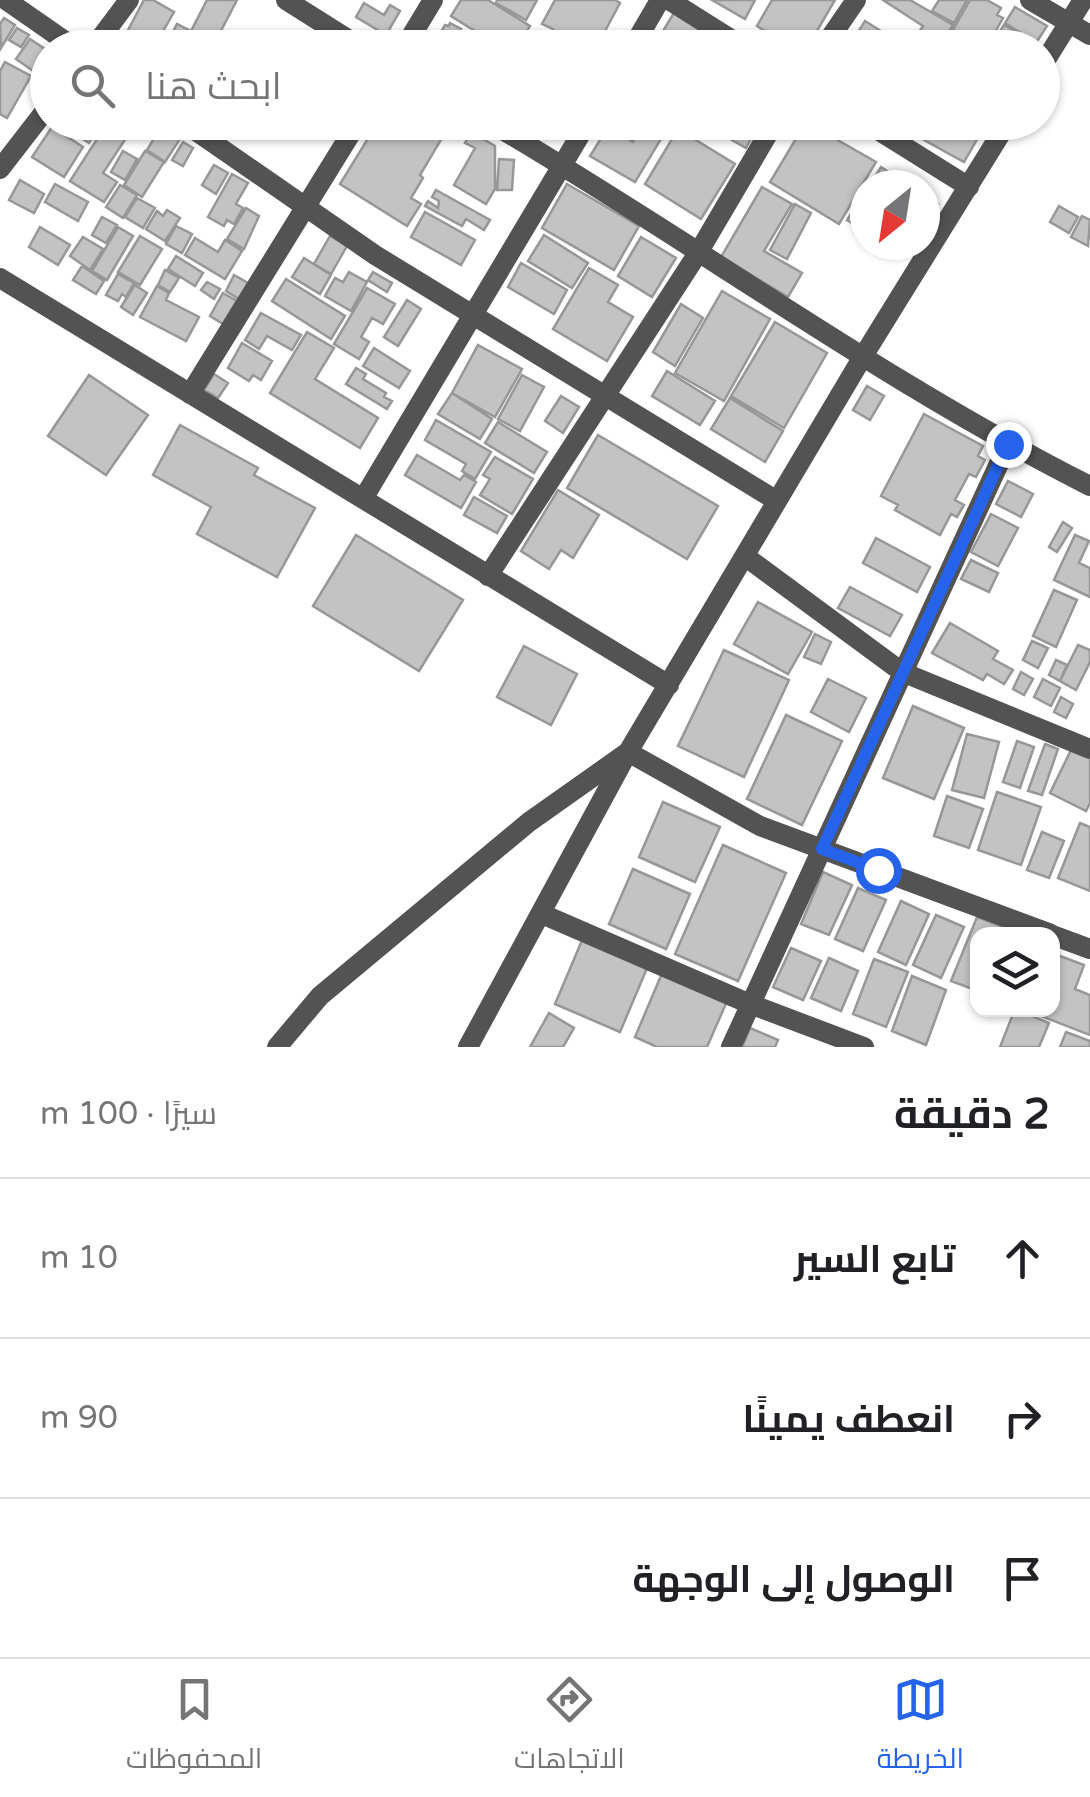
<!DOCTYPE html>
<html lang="ar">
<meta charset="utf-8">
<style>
body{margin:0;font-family:"Varela Round",Cairo,sans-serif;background:#f6f6f6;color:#202124;direction:rtl}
.controls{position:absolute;right:30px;bottom:30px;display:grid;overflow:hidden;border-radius:20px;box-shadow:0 2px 8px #0004}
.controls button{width:90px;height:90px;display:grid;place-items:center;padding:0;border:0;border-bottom:2px solid #e0e0e0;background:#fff;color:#202124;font:50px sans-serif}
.compass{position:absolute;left:850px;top:170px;width:90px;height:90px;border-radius:50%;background:#fff;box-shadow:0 2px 8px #0004;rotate:210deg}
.stop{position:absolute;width:30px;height:30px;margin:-22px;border:8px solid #2563eb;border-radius:50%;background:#fff}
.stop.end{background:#2563eb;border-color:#fff;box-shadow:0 2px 10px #0008}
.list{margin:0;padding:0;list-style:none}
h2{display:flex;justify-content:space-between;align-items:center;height:130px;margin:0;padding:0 40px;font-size:42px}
h2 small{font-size:32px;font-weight:400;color:#757577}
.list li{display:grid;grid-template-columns:65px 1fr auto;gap:30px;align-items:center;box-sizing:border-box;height:160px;padding:0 40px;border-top:2px solid #e0e0e0}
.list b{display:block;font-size:38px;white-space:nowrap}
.list em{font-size:32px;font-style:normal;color:#757577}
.icon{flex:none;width:55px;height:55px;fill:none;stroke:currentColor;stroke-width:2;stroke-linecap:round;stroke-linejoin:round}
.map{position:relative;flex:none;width:1090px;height:1047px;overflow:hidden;direction:ltr}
.search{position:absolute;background:#fff;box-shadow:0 2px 8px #0004;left:30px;right:30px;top:30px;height:110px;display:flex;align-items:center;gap:25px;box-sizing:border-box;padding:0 35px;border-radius:55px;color:#757577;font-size:38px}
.sheet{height:610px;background:#fff}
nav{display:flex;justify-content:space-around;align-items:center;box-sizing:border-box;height:140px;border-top:2px solid #e0e0e0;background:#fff;font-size:28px;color:#757577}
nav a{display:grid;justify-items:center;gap:5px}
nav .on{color:#2563eb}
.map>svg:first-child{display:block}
.building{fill:#c3c3c3;stroke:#979797;stroke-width:2.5}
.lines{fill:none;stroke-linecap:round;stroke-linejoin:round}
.street{stroke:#535353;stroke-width:20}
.route{stroke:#2563eb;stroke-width:12}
</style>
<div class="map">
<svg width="1090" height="1047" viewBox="0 0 1090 1047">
<rect width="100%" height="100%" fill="#fff"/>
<path class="building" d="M144,0h9l21,12 -20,35 -27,-15z
M207,0h30l-25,48h-47l12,-24 14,7z
M461,0h27l42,26 -13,22h-15l-51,-32z
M497,0h40l-11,20 -30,-17z
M555,0h60l5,3 -24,45 -15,-2 3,-6 -10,-7 -9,15 -17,-10 5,-9 -11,-5z
M712,0h43l-10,19z
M772,0h63l-28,48h-14l-36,-22z
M883,0h27l43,25 -12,20 -22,-13 4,-6z
M939,0h28l-13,23 -22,-12z
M970,0h17l14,8 -4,7 6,3 -17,30h-27l-10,-11z
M364,3l20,12 6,-10 10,6 -14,24 -30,-18z
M1015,7l32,19 -11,17 -31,-20z
M675,11l29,18 -11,19h-40z
M4,18l11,7 -14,23 -1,-24z
M865,21l43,27h-60z
M450,23l11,6 -4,5 9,4 -3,5 7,5h-38l13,-23 4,1z
M1004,25l15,8 -8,15 -17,-7z
M17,28l12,7 -8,12 -12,-7z
M30,39l18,12 -12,22 -20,-14z
M5,62l26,14 -24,42 -7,-4v-43z
M56,122h38l5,4 -10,17z
M108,122l28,1 -33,50 14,9 -13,20 -34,-21z
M378,122h39l25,16 -22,37 3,3 -12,20 10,6 -14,22 -67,-42z
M526,122h28l-7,12z
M730,122l29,2 -13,24 -23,-13z
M806,122l70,40 -37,62 -69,-42z
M910,122h77l-23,40 -58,-32z
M52,127l31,20 -19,30 -32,-20z
M161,127l19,12 -15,23 -18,-12z
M608,127l25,15 9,-14 19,11 -26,43 -45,-26z
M678,129l57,35 -34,55 -56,-35z
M471,132l24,14v43l-9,15 -32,-19 21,-37 -10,-5z
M183,142l10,6 -10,18 -11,-6z
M123,151l14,8 -12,21 -14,-8z
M145,151l19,11 -22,35 -18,-12z
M499,159l15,1 -2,30h-15z
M214,165l14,8 -12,21 -14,-9z
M881,167l27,18h-38z
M232,174l16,9 -12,21 7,4 -9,16 -7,-4 -3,6 -16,-9z
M20,180l24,14 -10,19 -25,-13z
M55,184l33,18 -10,19 -33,-19z
M567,184l72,42 -25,44 -72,-42z
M120,185l17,10 -14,23 -17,-11z
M762,187l30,17 -28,47 38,22 -14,24 -67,-40z
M436,190l54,30 -6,10 -18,-11 -4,7 -37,-20 3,-5 10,7 1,-7 -7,-4z
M865,192v39l-18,-11z
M925,196l13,8 -13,20z
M137,198l18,10 -12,20 -18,-11z
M795,204l16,9 -24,46 -17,-9z
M1059,206l19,11 -9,16 -19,-11z
M246,208l13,8 -15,33 -17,-10z
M167,210l13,8 -15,23 -19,-12 11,-18 6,5z
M425,212l50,28 -14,25 -50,-28z
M1082,216l8,4 -2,26 -17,-9z
M102,217l15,8 -11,18 -14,-8z
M176,226l16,8 -10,19 -16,-9z
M40,227l30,18 -12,20 -29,-18z
M118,227l15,9 -26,44 -15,-9z
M544,235l44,28 -16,25 -44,-27z
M140,236l22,13 -22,36 -22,-13z
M330,236l17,10 -16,28 -17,-10z
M83,237l20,12 -13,21 -20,-14z
M641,237l35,21 -24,39 -34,-21z
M195,238l23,14 7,-12 17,11 -17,28 -40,-24z
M176,256l27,17 -8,13 -27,-17z
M304,258l27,17 -11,19 -28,-17z
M521,263l46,27 -13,24 -46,-27z
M82,266l22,15 -8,13 -23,-14z
M589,268l29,17 -10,17 25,15 -26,44 -54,-32z
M165,270l14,8 -9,14 -12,-7z
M349,272l18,10 -16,29 -26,-15 10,-18 8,4z
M373,272l19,11 -5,9 -19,-12z
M118,274l16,9 -8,14 -4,-3 -4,7 -12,-6z
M234,275l14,8 -9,16 -13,-8z
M286,279l59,37 -14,23 -59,-38z
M207,282l13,7 -6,10 -13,-9z
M135,285l12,8 -14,22 -12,-8z
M157,286l12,7 -3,7 33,17 -13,24 -46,-24z
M367,288l28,16 -12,20 -11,-6 -11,19 8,5 -10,17 -25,-15z
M722,291l48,28 -46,82 -49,-28z
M223,293l14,8 -14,23 -13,-8z
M407,300l14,9 -23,37 -14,-9z
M681,304l22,14 -28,48 -22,-14z
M261,313l40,22 -9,15 -25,-14 -8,13 -14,-9z
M775,322l52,31 -43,75 -53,-32z
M307,332l27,16 -19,31 63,39 -18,30 -90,-55z
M242,343l30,18 -11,19 -8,-5 -4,6 -21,-13z
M478,345l44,24 -27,48 -43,-24z
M374,348l36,23 -11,17 -36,-22z
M356,368l10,6 -3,5 23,14 -2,4 8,4 -5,8 -41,-25z
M667,371l48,30 -15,24 -48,-29z
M214,374l14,9 -10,15 -14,-8z
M89,375l59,40 -42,60 -58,-39z
M522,375l22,12 -24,44 -22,-12z
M867,386l17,10 -14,24 -17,-10z
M452,393l40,26 -12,20 -42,-25z
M561,396l18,11 -16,26 -18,-12z
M730,398l53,33 -18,31 -54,-33z
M924,414l59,32 -5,10 7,4 -9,17 -7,-3 -14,26 9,5 -7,12 -6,-3 -11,21 -45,-25 3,-5 -17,-9z
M436,420l55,32 -16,27 -13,-8 4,-7 -41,-24z
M498,422l49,30 -13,21 -49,-30z
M180,425l78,43 -4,7 61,33 -38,69 -80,-43 14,-27 -58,-32z
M598,435l120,71 -31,53 -120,-71z
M417,455l43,25 4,-5 12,7 -15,26 -56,-33z
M495,457l38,22 -21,35 -32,-19 10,-16 -7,-4z
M1008,481l25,13 -12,23 -25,-13z
M558,490l41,25 -26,43 -12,-8 -12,19 -28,-18z
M474,497l33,19 -10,17 -33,-18z
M991,514l27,14 -20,38 -27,-14z
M1063,522l9,6 -15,24 -8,-5z
M356,535l107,65 -44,71 -106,-65z
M1075,535l14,6 -10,22 11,5v29l-36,-17z
M876,538l54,29 -13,25 -54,-29z
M971,560l27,13 -9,19 -28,-13z
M850,587l52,28 -12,21 -52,-28z
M1054,590l23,10 -21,47 -23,-11z
M758,602l54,30 -24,42 -54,-30z
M950,623l48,28 -5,8 20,11 -9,14 -17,-10 -4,6 -51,-27z
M815,634l16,8 -10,22 -17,-7z
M1032,641l16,7 -10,20 -15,-8z
M1078,645l12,5v12l-14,28 -16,-9z
M524,646l53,28 -26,51 -54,-28z
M724,650l65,30 -45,97 -66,-31z
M1056,660l11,5 -7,16 -11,-6z
M1021,672l12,7 -9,16 -11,-6z
M828,679l38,19 -17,34 -38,-20z
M1043,679l17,9 -9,18 -17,-9z
M1061,697l12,7 -7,14 -12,-6z
M913,706l51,22 -30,71 -51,-21z
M786,715l56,26 -40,84 -55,-26z
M967,734l32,8 -15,56 -32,-8z
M1017,741l17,6 -14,41 -17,-6z
M1045,744l13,5 -16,46 -14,-4z
M1072,748l18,9v46l-4,8 -36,-18z
M997,792l44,15 -20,58 -43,-15z
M947,796l36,13 -14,39 -35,-12z
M663,802l57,25 -25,55 -56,-25z
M1080,823l10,4v64l-32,-13z
M1042,832l22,9 -15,37 -22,-8z
M723,845l63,28 -48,108 -63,-27z
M633,869l57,25 -24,55 -57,-25z
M823,872l29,13 -23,50 -28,-11z
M858,888l28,12 -23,51 -28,-12z
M901,901l28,13 -23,51 -28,-13z
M936,915l28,12 -23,51 -28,-13z
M977,917l44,17h-43v57l-27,-10z
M583,938l65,28 -28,66 -65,-28z
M791,948l30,13 -18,39 -30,-13z
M1052,953l32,12 -9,24 15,6v40l-67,-26h29z
M829,958l29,13 -17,40 -30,-13z
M874,959l34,13 -22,55 -33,-13z
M663,971l65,28 -21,48h-50l-22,-10z
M912,976l34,14 -20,55 -34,-14z
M1015,1009l34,14 -10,24h-39z
M549,1013l25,15 -11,19h-33z
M750,1028l28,12 -3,7h-33z
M1066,1032l24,9v6h-30z"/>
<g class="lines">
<path class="street" d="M6,0l69,48
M286,0l76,48
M669,0l76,48
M1030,0l60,35
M93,48l36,-48
M404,48l29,-48
M632,48l28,-48
M823,48l33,-48
M1042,66l41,-66
M183,122l192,133 402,246
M489,122c202,118 391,258 601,364
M865,122l104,65
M0,169l48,-62
M0,278l669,407
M190,394l168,-272
M363,499l225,-377
M746,557l156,115 188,77
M488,576l210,-323 77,-131
M542,914l208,90 114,43
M1052,935l38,14
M277,1047l43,-51 209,-174 99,-70 132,74 291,108
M468,1047l160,-295 234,-394 146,-236
M731,1047l277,-603"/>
</g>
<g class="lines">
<path class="route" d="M878,870l-56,-21 186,-405"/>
</g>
</svg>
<div class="controls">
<button><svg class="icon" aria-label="layers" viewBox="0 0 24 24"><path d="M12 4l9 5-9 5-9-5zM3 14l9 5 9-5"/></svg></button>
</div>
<svg class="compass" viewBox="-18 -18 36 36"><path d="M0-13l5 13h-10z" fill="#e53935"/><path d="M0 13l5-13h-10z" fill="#757577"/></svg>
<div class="stop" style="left:878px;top:870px"></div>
<div class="stop end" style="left:1008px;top:444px"></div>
<div class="search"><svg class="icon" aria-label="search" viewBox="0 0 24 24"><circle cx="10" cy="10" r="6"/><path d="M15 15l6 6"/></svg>ابحث هنا</div>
</div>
<section class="sheet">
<h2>2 دقيقة<small>سيرًا · 100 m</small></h2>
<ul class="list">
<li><svg class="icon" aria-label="ahead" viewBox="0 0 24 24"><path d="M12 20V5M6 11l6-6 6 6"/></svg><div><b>تابع السير</b></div><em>10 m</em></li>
<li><svg class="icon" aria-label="right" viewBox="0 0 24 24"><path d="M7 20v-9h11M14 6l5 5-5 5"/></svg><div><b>انعطف يمينًا</b></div><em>90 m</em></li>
<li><svg class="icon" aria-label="arrive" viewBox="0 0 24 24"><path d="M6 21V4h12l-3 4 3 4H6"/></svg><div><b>الوصول إلى الوجهة</b></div></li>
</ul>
</section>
<nav>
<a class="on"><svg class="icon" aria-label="map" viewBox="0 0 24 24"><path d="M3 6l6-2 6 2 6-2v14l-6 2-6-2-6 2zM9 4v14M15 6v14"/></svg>الخريطة</a>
<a><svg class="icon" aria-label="directions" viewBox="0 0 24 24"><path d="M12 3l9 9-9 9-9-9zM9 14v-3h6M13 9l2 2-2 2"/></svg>الاتجاهات</a>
<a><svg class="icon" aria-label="saved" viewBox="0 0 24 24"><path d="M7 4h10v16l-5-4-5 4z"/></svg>المحفوظات</a>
</nav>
